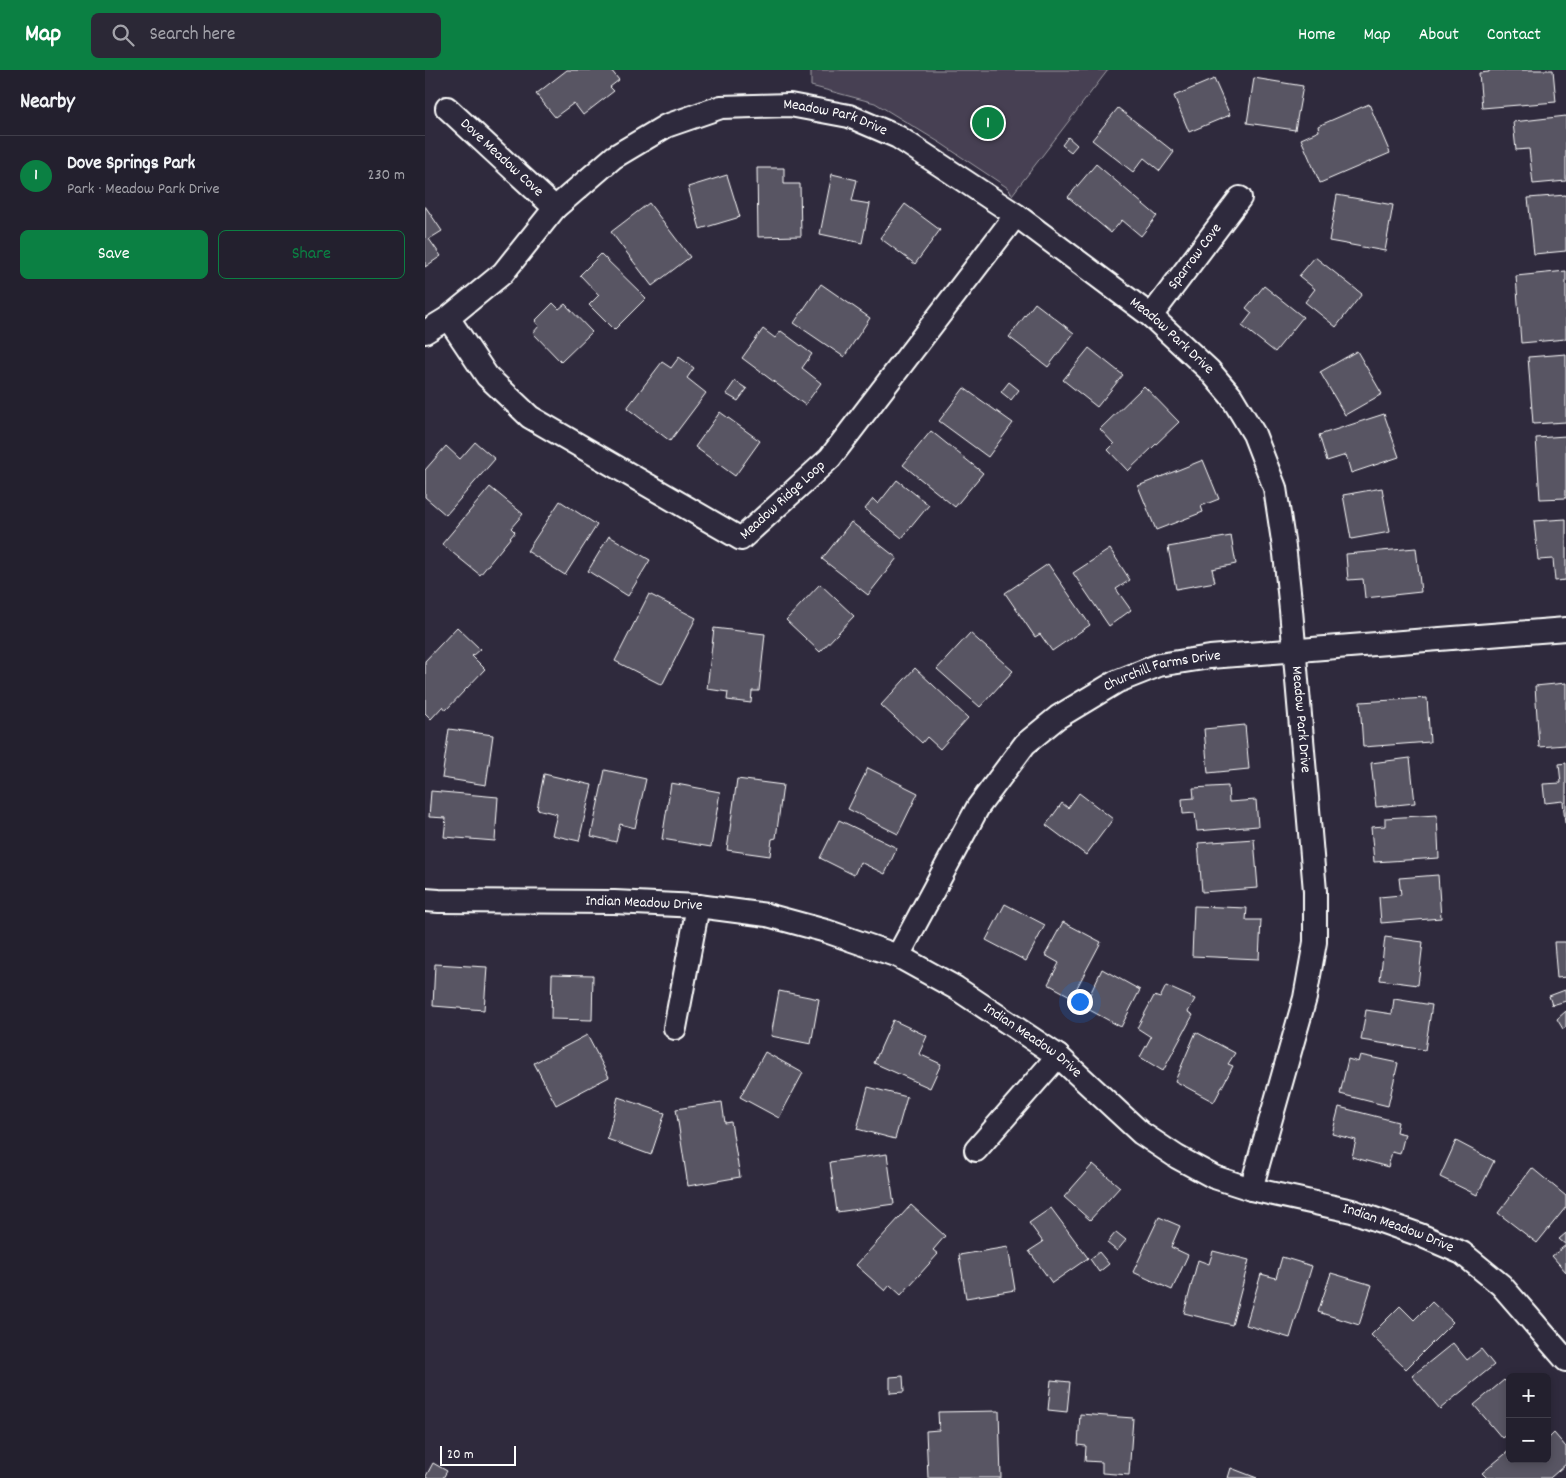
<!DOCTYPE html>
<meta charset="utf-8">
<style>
body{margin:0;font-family:Dekko,sans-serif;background:#2b2836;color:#f1f3f6}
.controls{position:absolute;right:15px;bottom:15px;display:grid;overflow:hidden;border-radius:8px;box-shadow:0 2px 8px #0003}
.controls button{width:45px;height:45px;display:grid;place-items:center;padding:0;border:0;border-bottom:1px solid #403e4a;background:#23202e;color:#f1f3f6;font:25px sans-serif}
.scale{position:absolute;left:15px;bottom:12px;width:76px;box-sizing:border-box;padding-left:5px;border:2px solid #fff;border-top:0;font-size:14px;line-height:18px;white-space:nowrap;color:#fff;-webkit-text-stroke:4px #2f2a3d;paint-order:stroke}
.you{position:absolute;left:654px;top:931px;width:18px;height:18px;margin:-12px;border:4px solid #fff;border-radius:50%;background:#1a73e8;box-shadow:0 0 0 8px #1a73e833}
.badge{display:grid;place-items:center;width:32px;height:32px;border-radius:50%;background:#0b8043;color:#fff;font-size:16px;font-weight:700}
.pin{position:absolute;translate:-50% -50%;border:2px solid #fff;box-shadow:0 1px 5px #0006}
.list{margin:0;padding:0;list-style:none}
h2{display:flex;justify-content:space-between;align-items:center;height:65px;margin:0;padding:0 20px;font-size:21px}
h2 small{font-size:16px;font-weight:400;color:#a3a3aa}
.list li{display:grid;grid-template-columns:32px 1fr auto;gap:15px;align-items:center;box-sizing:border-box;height:80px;padding:0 20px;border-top:1px solid #403e4a}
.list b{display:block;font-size:19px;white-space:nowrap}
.list p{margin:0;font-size:16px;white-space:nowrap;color:#a3a3aa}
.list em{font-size:16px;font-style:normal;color:#a3a3aa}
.actions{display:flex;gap:10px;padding:15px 20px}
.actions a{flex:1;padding:11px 0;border:1px solid #0b8043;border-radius:8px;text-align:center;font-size:18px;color:#0b8043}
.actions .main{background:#0b8043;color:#fff}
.icon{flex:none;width:28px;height:28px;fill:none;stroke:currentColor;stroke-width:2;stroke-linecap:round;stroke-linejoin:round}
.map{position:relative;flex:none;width:1141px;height:1408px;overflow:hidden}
header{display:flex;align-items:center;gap:30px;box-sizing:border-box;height:70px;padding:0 25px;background:#0b8043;color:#fff}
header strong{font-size:24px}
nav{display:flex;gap:28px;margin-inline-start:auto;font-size:18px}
.search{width:350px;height:45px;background:#2b2836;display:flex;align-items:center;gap:12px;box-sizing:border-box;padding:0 18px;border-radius:8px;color:#a3a3aa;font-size:19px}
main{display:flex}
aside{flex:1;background:#23202e}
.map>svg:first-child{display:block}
.green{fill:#464152;stroke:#a2a0a8}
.building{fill:#595564;stroke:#fff}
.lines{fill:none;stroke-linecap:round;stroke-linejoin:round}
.street-casing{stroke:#fff;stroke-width:26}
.street{stroke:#2f2a3d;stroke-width:22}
.labels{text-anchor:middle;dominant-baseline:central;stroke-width:4.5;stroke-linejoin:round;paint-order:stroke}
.street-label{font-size:15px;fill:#fff;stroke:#2f2a3d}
</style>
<header>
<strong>Map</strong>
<div class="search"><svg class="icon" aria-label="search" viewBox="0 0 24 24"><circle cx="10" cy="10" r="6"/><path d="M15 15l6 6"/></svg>Search here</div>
<nav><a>Home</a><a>Map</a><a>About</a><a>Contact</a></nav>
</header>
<main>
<aside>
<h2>Nearby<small></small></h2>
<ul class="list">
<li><span class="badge">1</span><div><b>Dove Springs Park</b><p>Park · Meadow Park Drive</p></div><em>230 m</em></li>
</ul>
<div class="actions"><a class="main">Save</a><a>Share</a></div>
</aside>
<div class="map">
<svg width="1141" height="1408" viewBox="0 0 1141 1408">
<rect width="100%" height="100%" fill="#2f2a3d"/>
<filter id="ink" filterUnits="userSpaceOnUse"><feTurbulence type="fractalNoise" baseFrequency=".02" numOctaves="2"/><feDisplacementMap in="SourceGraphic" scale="10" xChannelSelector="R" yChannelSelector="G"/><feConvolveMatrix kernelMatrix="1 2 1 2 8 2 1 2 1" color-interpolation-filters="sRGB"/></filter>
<g filter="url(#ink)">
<path class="green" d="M386,0h297l-96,125 -4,-7 -66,-44 -67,-41 -64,-17z"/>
<path class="building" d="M142,0h44l8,10 -9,7 4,4 -31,24 -9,-12 -19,14 -19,-23z
M1064,0h64l3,32 -74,6 -3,-35 10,-1z
M829,8l49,8 -8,44 -48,-7z
M789,9l16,36 -41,17 -15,-36z
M944,34l21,49 -70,30 -19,-44 18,-8 -1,-5z
M693,38l56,44 -14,19 -16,-13 -11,14 -41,-32z
M1141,46v65l-33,3 -4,-35 -13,1 -3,-28z
M643,67l9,8 -6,7 -9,-7z
M671,94l61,52 -16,20 -19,-16 -11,13 -43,-36z
M332,98h27v16h16l1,52 -43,1z
M407,104l25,6 -5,21 18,3 -8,39 -42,-9z
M302,105l13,42 -40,12 -12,-42z
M912,125l56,10 -8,46 -56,-10z
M1141,125v56l-32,3 -6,-56z
M224,133l41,54 -38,29 -41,-54z
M480,134l35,26 -25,34 -35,-26z
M0,136l17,25 -13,8 12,17 -16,11z
M176,184l45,44 -32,32 -25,-25 10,-10 -19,-20z
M890,187l47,37 -26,33 -31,-25 10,-13 -16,-13z
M1141,201v68l-45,4 -5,-67z
M396,214l49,34 -26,39 -50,-34z
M839,216l39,31 -28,35 -33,-26 10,-13 -6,-5z
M128,233l6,6 6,-5 27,28 -31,30 -28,-29 6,-7 -4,-5z
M610,233l39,30 -26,34 -39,-30z
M338,259l12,9 6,-7 31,23 -10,14 19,15 -16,22 -63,-47z
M664,278l34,27 -26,32 -34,-27z
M932,281l25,43 -37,21 -25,-43z
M1141,284v68l-33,2 -5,-67z
M254,287l15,11 -7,10 19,15 -36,48 -43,-33 35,-46 9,6z
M310,311l12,8 -9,12 -12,-7z
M584,312l10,8 -8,10 -10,-8z
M719,316l35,36 -51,49 -20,-21 6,-6 -14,-15z
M539,318l49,35 -25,34 -49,-36z
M295,342l40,29 -25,35 -40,-29z
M959,344l15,43 -48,16 -5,-18 -19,6 -8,-26z
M506,361l52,42 -28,34 -52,-42z
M1141,366v62l-26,1 -4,-61z
M50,372l20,17 -49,56 -21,-18v-27l21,-24 14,13z
M778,390l16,39 -18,7 2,6 -47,18 -18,-44z
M472,410l32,25 -27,33 -37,-29 8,-10 5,5z
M65,417l33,27 -12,14 4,4 -35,43 -38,-31z
M957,418l8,44 -39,7 -8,-44z
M135,431l37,24 -32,50 -38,-24z
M1141,449v61l-11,1 -2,-22 -15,1 -4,-39z
M426,452l46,36 -29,37 -46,-36z
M184,466l41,24 -22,36 -40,-25z
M806,466l5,28 -24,5 3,13 -39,7 -8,-42z
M991,478l5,44 -56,6 -2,-19 -15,1 -2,-26z
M685,479l20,31 -14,9 15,21 -22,16 -36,-53z
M623,494l42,61 -38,26 -12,-17 -5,3 -30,-44z
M395,514l34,32 -34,36 -34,-32z
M224,524l47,24 -34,67 -47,-24z
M32,557l23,22 -8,7 13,13 -39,41 -3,-4 -12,13 -6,-6v-52z
M289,558l51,6 -6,57h-7l-1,12 -24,-3 1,-8 -21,-3z
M545,563l43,38 -33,36 -43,-38z
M490,598l53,50 -28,31 -13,-12 -5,6 -41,-38z
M1141,613v62l-27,2 -4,-61z
M1002,628l3,44 -67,5 -3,-45z
M820,655l4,44 -41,4 -4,-44z
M24,659l44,6 -7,50 -44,-7z
M985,688l5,45 -39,4 -5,-44z
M1141,693v60h-1l-2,-22 -18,2 -2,-19 18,-1 -2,-19z
M443,698l50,25 -20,41 -50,-25z
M180,700l41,9 -11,49 -15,-4 -4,18 -25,-6z
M119,704l48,11 -13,56 -27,-6 5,-21 -20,-5z
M312,709l46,6 -7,53 -4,1 -2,17 -43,-6z
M246,713l49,9 -9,55 -49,-8z
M803,716l1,16 27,-2 2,26 -61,5 -2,-18 -12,1 -1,-15 12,-1 -1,-10z
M6,721l67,6 -3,44 -51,-4 2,-19 -17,-1z
M654,723l34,26 -27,36 -40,-30 16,-22 6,5z
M1012,745l2,43 -65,4 -3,-35 14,-1v-8z
M414,750l58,28 -12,26 -25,-12 -6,13 -34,-17z
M829,769l4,49 -56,4 -4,-49z
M1013,805l3,43 -60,5 -2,-26 22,-2 -2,-17z
M580,834l40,21 -19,36 -40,-21z
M769,836l53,2 -1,12h15l-2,39 -67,-3z
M638,852l38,20 -29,55 -24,-13 11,-21 -14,-8z
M960,867l38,5 -5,43 -38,-5z
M1129,872h12v35l-9,1z
M10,894l52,3 -3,43 -51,-4z
M677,899l38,21 -19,37 -37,-20z
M127,904l41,1 -1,45 -41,-1z
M741,916l29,13 -7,13 5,3 -30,56 -23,-14 11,-20 -14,-9 17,-32 6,2z
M1140,920l1,11 -14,4 -3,-9z
M354,921l40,8 -8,45 -40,-8z
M969,929l38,6 -7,45 -64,-10 5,-30 26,4z
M1141,941v16l-3,2 -6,-10z
M468,950l34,16 -8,18 22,10 -11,24 -56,-25z
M771,962l39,21 -7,11 5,2 -19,36 -39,-21z
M162,965l22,42 -53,28 -22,-42z
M340,982l38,21 -24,45 -39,-21z
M935,985l38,8 -10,43 -48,-12 8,-35 10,3z
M443,1017l39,10 -12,42 -38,-10z
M193,1027l47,16 -14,42 -44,-16z
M297,1032l3,21 6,-1 9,55 -52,9 -12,-77z
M914,1037l59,15 -2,10 9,2 -5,20 -8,-2 -4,15 -36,-10 4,-17 -24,-6z
M1031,1071l38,20 -17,34 -37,-18z
M462,1084l7,50 -57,8 -7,-50z
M668,1094l27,23 -30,33 -26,-23z
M1107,1098l34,28v11l-29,36 -39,-30z
M486,1135l34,31 -12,14 5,4 -37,41 -11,-10 -5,6 -29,-26z
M626,1138l37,50 -36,25 -23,-32 14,-9 -14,-19z
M734,1147l21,9 -9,21 17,8 -16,35 -39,-18z
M691,1162l10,8 -9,11 -10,-8z
M1141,1163v12l-7,-6z
M1141,1175v27l-14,-16z
M583,1177l7,43 -49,8 -7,-43z
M788,1181l36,9 -17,65 -48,-12 14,-53 11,4z
M674,1182l10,12 -10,8 -9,-13z
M857,1187l30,9 -22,72 -44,-13 15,-51 15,4z
M906,1203l41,12 -13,40 -41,-13z
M1007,1232l21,20 -47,47 -35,-34 29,-29 14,14z
M1028,1273l14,17 14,-11 13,16 -54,44 -28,-33z
M478,1306l1,16 -14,1v-16z
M626,1310l19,2 -3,30 -19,-2z
M1079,1310l6,6v46l-8,6 -28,-33z
M574,1341l2,67h-73l-2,-47 13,-1 -1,-18z
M655,1344l53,4 -4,57 -27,-2v-11l-17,-1 1,-15 -8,-1z
M1129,1363l12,14v17l-16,14h-63l-5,-5 28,-23v9h37v-19z
M8,1393l14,8 -4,7h-18z
M806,1398l26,10h-29z"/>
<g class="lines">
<g class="street-casing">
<g id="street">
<path id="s1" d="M22,38l108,100"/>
<path id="s2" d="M726,246l89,-118"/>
<path id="s3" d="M23,248l39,58 43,41 211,122 89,-81 186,-243"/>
<path id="s4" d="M0,262l23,-14 55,-45 52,-65 59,-51 52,-31 55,-19 69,-2 59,11 49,21 118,78 135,101 58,54 22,26 23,38 21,54 10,66 6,56 24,281v51l-10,56 -54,191"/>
<path id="s5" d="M0,830l14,1 175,1 84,4 69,9 59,16 72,25 58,32 102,68 83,77 36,24 37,20 37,12 101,22 68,24 42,18 39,32 65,75"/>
<path id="s6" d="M473,886l80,-149 47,-63 33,-27 58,-35 43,-17 51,-8 356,-28"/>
<path d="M250,958l23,-122"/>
<path d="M551,1080l82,-94"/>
</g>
</g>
<use href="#street" class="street"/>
</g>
</g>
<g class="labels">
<g class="street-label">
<text stroke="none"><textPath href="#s4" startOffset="494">Meadow Park Drive</textPath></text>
<text stroke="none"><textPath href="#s1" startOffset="74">Dove Meadow Cove</textPath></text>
<text stroke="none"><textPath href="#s2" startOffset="74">Sparrow Cove</textPath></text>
<text stroke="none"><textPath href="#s4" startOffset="899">Meadow Park Drive</textPath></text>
<text stroke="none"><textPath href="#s3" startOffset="430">Meadow Ridge Loop</textPath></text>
<text stroke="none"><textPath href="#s6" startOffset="406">Churchill Farms Drive</textPath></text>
<text stroke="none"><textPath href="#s4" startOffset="1319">Meadow Park Drive</textPath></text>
<text stroke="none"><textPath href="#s5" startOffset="219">Indian Meadow Drive</textPath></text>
<text stroke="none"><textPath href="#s5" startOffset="639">Indian Meadow Drive</textPath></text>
<text stroke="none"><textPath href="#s5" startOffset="1059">Indian Meadow Drive</textPath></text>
</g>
</g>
</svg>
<div class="controls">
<button>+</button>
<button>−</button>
</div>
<div class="scale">20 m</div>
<div class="you"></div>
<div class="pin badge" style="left:563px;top:53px">1</div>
</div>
</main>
